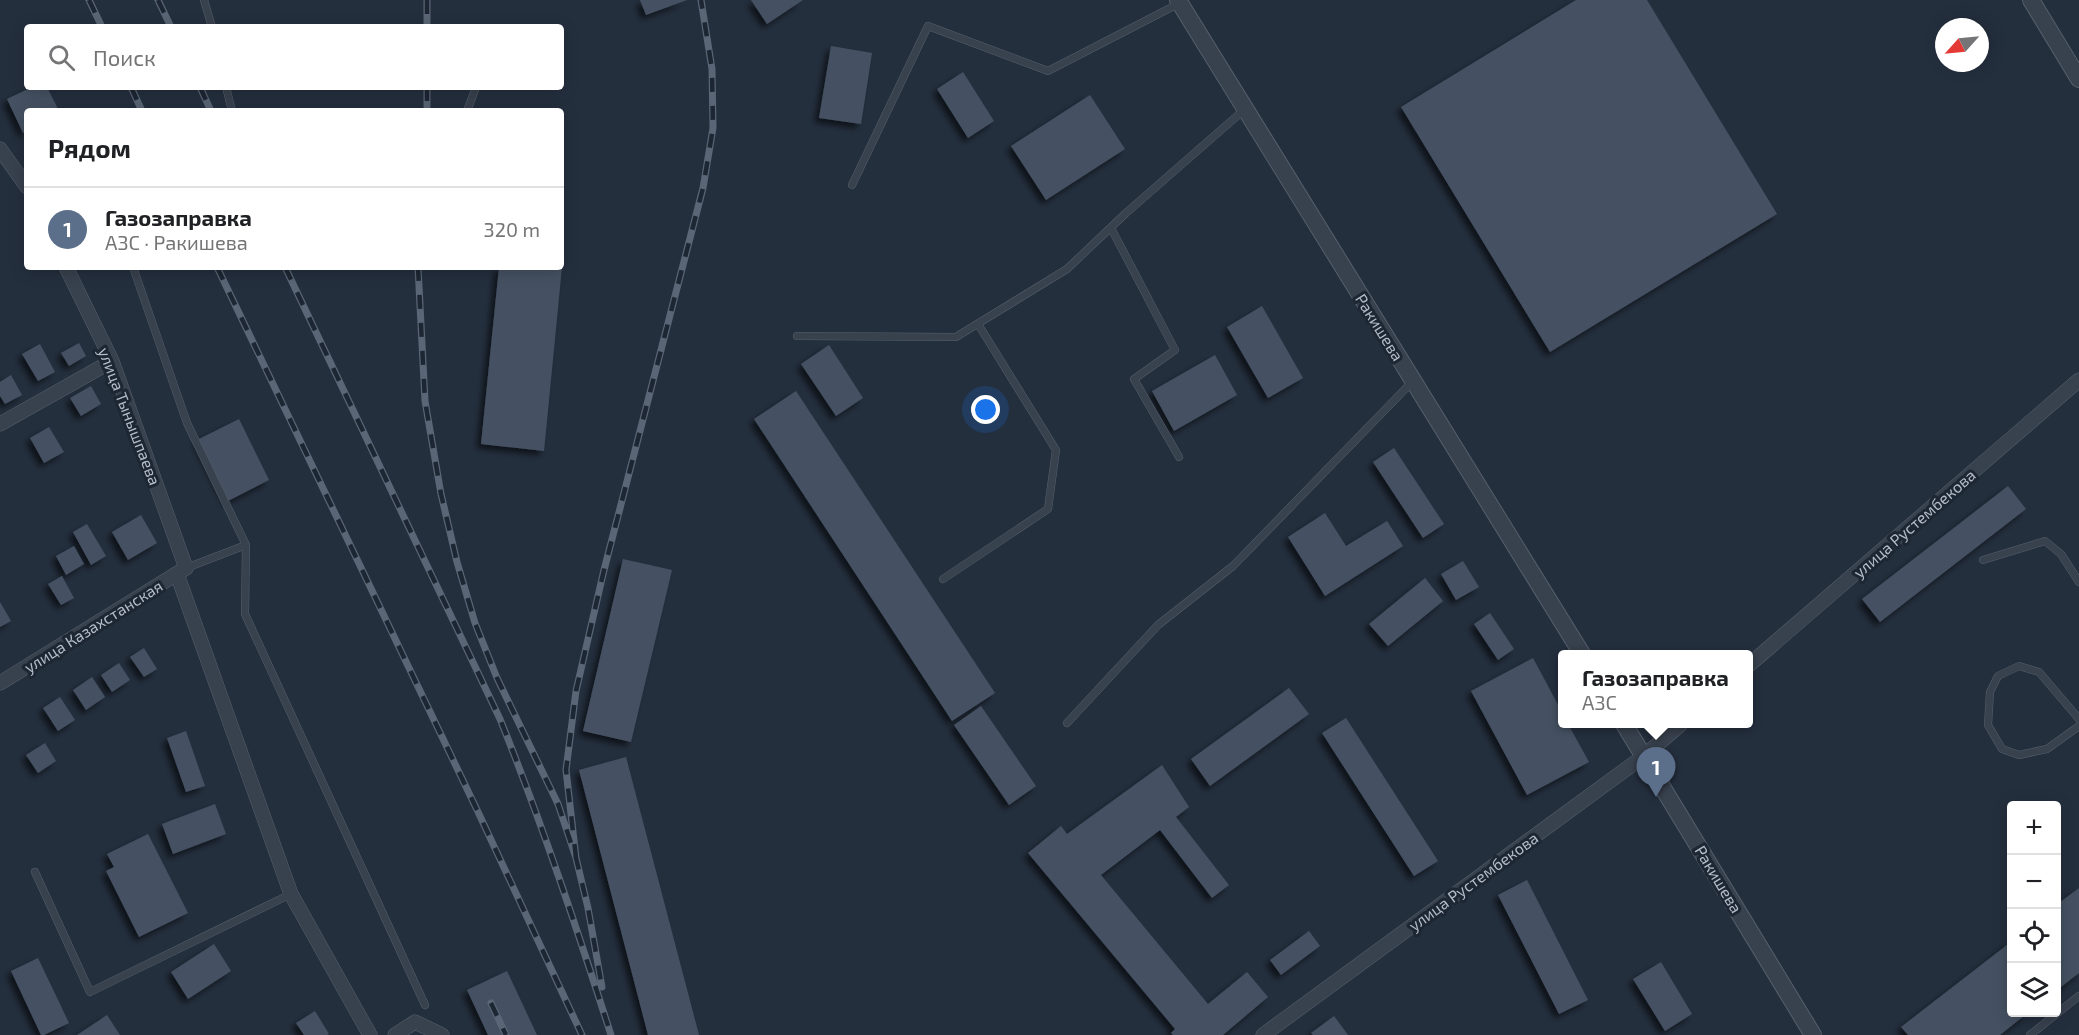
<!DOCTYPE html>
<html lang="ru">
<meta charset="utf-8">
<style>
body{margin:0;font-family:"Exo 2",sans-serif;background:#f2f2f2;color:#202124}
.controls{position:absolute;right:18px;bottom:18px;display:grid;overflow:hidden;border-radius:6px;box-shadow:0 3px 15px #0003}
.controls button{width:54px;height:54px;display:grid;place-items:center;padding:0;border:0;border-bottom:2px solid #e0e0e0;background:#fff;color:#202124;font:30px sans-serif}
.compass{position:absolute;left:1935px;top:18px;width:54px;height:54px;border-radius:50%;background:#fff;box-shadow:0 3px 15px #0003;rotate:243deg}
.you{position:absolute;left:986px;top:410px;width:21px;height:21px;margin:-15px;border:4px solid #fff;border-radius:50%;background:#1a73e8;box-shadow:0 0 0 9px #1a73e833}
.badge{display:grid;place-items:center;width:39px;height:39px;border-radius:50%;background:#506383;color:#fff;font-size:20px;font-weight:700}
.pin{position:absolute;translate:-50% -50px;filter:drop-shadow(0 2px 3px #0008)}
.pin::after{content:'';position:absolute;top:32px;width:21px;height:18px;background:inherit;clip-path:polygon(0 0,100% 0,50% 100%)}
.popup{position:absolute;left:1558px;top:650px;width:195px;height:78px;box-sizing:border-box;display:grid;place-content:center;border-radius:6px;background:#fff;filter:drop-shadow(0 2px 4px #0005);font-size:20px;white-space:nowrap;color:#757577}
.popup b{font-size:22px;color:#202124}
.popup::after{content:'';position:absolute;left:50%;top:100%;margin-left:-12px;border:12px solid transparent;border-top-color:#fff}
.list{margin:0;padding:0;list-style:none}
h2{display:flex;justify-content:space-between;align-items:center;height:78px;margin:0;padding:0 24px;font-size:26px}
h2 small{font-size:20px;font-weight:400;color:#757577}
.list li{display:grid;grid-template-columns:39px 1fr auto;gap:18px;align-items:center;box-sizing:border-box;height:84px;padding:0 24px;border-top:2px solid #e0e0e0}
.list b{display:block;font-size:22px;white-space:nowrap}
.list p{margin:0;font-size:20px;white-space:nowrap;color:#757577}
.list em{font-size:20px;font-style:normal;color:#757577}
.icon{flex:none;width:33px;height:33px;fill:none;stroke:currentColor;stroke-width:2;stroke-linecap:round;stroke-linejoin:round}
.map{position:relative;flex:none;width:2079px;height:1035px;overflow:hidden}
.search{position:absolute;background:#fff;box-shadow:0 3px 15px #0003;left:24px;top:24px;width:540px;height:66px;display:flex;align-items:center;gap:15px;box-sizing:border-box;padding:0 21px;border-radius:6px;color:#757577;font-size:22px}
.panel{position:absolute;background:#fff;box-shadow:0 3px 15px #0003;left:24px;top:108px;width:540px;height:162px;border-radius:6px}
.map>svg:first-child{display:block}
.building{fill:#455162;filter:url(#shadow)}
.lines{fill:none;stroke-linecap:round;stroke-linejoin:round}
.service-casing{stroke:#565f6c;stroke-width:8}
.minor-casing{stroke:#565f6c;stroke-width:15}
.tertiary-casing{stroke:#565f6c;stroke-width:18}
.service{stroke:#38414e;stroke-width:7}
.minor{stroke:#38414e;stroke-width:14}
.tertiary{stroke:#38414e;stroke-width:16}
.rail-casing{stroke:#5a6575;stroke-width:7}
.rail{stroke:#1d2633;stroke-width:4.5;stroke-dasharray:14;stroke-linecap:butt}
.labels{text-anchor:middle;dominant-baseline:central;stroke-width:6;stroke-linejoin:round;paint-order:stroke}
.street-label{font-size:16px;fill:#b4bcc9;stroke:#1d2633}
</style>
<div class="map">
<svg width="2079" height="1035" viewBox="0 0 2079 1035">
<defs>
<filter id="shadow"><feDropShadow dx="-4.5" dy="4.5" stdDeviation="3" flood-color="#0009"/></filter>
</defs>
<rect width="100%" height="100%" fill="#242f3e"/>
<path class="building" d="M640,0h47l-41,15z
M751,0h52l-36,24z
M1576,0h71l130,214 -227,138 -149,-245z
M831,46l41,7 -11,71 -42,-6z
M963,72l31,49 -26,17 -31,-49z
M32,87h15l12,24h-32v20l-4,2 -16,-34z
M1090,95l35,54 -79,51 -35,-54z
M499,267h63l-18,184 -63,-7z
M1262,306l41,72 -35,20 -41,-71z
M79,343l7,13 -17,10 -8,-13z
M40,344l15,28 -17,9 -16,-27z
M829,345l34,53 -27,18 -35,-52z
M1215,355l22,40 -63,36 -22,-40z
M11,375l11,20 -17,9 -5,-8v-14z
M91,386l10,18 -20,12 -11,-18z
M796,391l199,302 -43,28 -198,-302z
M239,419l30,61 -41,21 -31,-61z
M49,427l15,25 -20,11 -14,-25z
M1394,448l50,76 -21,14 -50,-76z
M2008,486l18,23 -146,113 -18,-23z
M1325,513l21,33 41,-25 16,25 -78,50 -37,-59z
M141,515l16,28 -29,17 -16,-28z
M87,524l19,32 -15,9 -18,-33z
M74,546l10,18 -18,11 -10,-19z
M623,559l49,11 -41,172 -48,-11z
M1463,561l16,26 -23,13 -15,-26z
M62,576l12,22 -13,7 -13,-21z
M1425,578l18,23 -55,45 -19,-22z
M0,602l11,19 -11,6z
M1490,613l24,36 -16,11 -24,-36z
M144,648l13,21 -13,8 -14,-20z
M1533,658l30,56v10h5l21,38 -62,33 -56,-104z
M119,663l11,17 -18,12 -11,-17z
M92,677l13,20 -19,13 -13,-20z
M1289,688l20,26 -99,72 -19,-27z
M60,697l15,23 -17,11 -15,-23z
M981,706l55,80 -27,19 -55,-80z
M1346,718l92,143 -24,15 -92,-143z
M186,731l19,55 -19,6 -19,-54z
M45,743l11,18 -18,12 -12,-18z
M626,757l73,278h-51l-69,-265z
M1162,765l27,42 -13,10 53,68 -17,13 -52,-68 -59,45 107,129 39,-32 21,25 -45,38h-50l-2,-2 4,-4 -147,-176 33,-27 6,8z
M215,804l11,30 -53,20 -11,-30z
M148,834l40,79 -49,24 -33,-66 8,-4 -7,-13z
M1527,880l61,120 -29,14 -61,-119z
M2079,888v85l-23,18v-86z
M1309,931l11,15 -39,29 -11,-15z
M2012,941v71h17l-29,23h-92l-7,-8z
M214,944l17,27 -43,28 -17,-27z
M38,958l31,65 -25,12h-3l-30,-64z
M1661,962l31,52 -27,17 -32,-52z
M507,971l30,64h-49l-21,-45z
M315,1011l14,23 -2,1h-23l-8,-12z
M107,1015l13,20h-43z
M1334,1016l14,19h-35l-2,-2z"/>
<g class="lines">
<g class="service-casing">
<path id="service" d="M204,0l8,27
M226,87l6,24
M467,111l9,-24
M852,185l76,-159 120,45 132,-68
M1111,228l64,122 -41,29 45,78
M133,267l54,156 59,122 -60,23
M797,336l159,1 111,-68 59,-56 119,-104
M246,545l-1,69 180,391
M1983,560l62,-19 16,13 18,28
M943,579l105,-70 8,-59 -78,-126
M2079,719l-40,-47 -20,-6 -21,10 -8,16 -2,33 14,24 17,6 28,-6 32,-23
M1067,723l91,-98 75,-59 180,-185
M35,872l55,120 201,-98
M2030,1035l49,-39"/>
</g>
<g class="minor-casing">
<path id="minor" d="M0,149l27,38
M0,424l112,-63
M177,574l114,320 79,141
M1749,665l330,-285
M0,683l186,-115 -74,-207 -46,-94
M395,1035l20,-13 27,13
M1263,1035l381,-279 37,-32"/>
</g>
<g class="tertiary-casing">
<path id="tertiary" d="M1178,0l404,654
M2031,0l48,79
M1624,724l189,311"/>
</g>
<use href="#service" class="service"/>
<use href="#minor" class="minor"/>
<use href="#tertiary" class="tertiary"/>
<g class="rail-casing">
<path id="rail" d="M89,0l13,27
M158,0l13,27
M427,0v27
M131,87l11,24
M200,87l11,24
M427,87v24
M217,267l262,547 103,221
M285,267l215,452c42,104 77,210 111,316
M418,267l7,134 16,93 16,68 18,61 22,55 61,126 18,54 12,50 14,79
M576,858l-10,-88 10,-79 28,-121 99,-382 10,-60 -1,-59 -11,-69
M491,1003l15,32"/>
</g>
<use href="#rail" class="rail"/>
</g>
<g class="labels">
<g class="street-label">
<text transform="translate(1380 327) rotate(58)">Ракишева</text>
<text transform="translate(130 416) rotate(69)">улица Тынышпаева</text>
<text transform="translate(1914 523) rotate(-41)">улица Рустембекова</text>
<text transform="translate(93 626) rotate(-32)">улица Казахстанская</text>
<text transform="translate(1719 879) rotate(59)">Ракишева</text>
<text transform="translate(1473 881) rotate(-36)">улица Рустембекова</text>
</g>
</g>
</svg>
<div class="controls">
<button>+</button>
<button>−</button>
<button><svg class="icon" aria-label="locate" viewBox="0 0 24 24"><circle cx="12" cy="12" r="6"/><path d="M12 2v4M12 18v4M2 12h4M18 12h4"/></svg></button>
<button><svg class="icon" aria-label="layers" viewBox="0 0 24 24"><path d="M12 4l9 5-9 5-9-5zM3 14l9 5 9-5"/></svg></button>
</div>
<svg class="compass" viewBox="-18 -18 36 36"><path d="M0-13l5 13h-10z" fill="#e53935"/><path d="M0 13l5-13h-10z" fill="#757577"/></svg>
<div class="you"></div>
<div class="pin badge" style="left:1656px;top:797px;background:#5c6f8a">1</div>
<div class="popup"><b>Газозаправка</b>АЗС</div>
<div class="search"><svg class="icon" aria-label="search" viewBox="0 0 24 24"><circle cx="10" cy="10" r="6"/><path d="M15 15l6 6"/></svg>Поиск</div>
<section class="panel">
<h2>Рядом<small></small></h2>
<ul class="list">
<li><span class="badge" style="background:#5c6f8a">1</span><div><b>Газозаправка</b><p>АЗС · Ракишева</p></div><em>320 m</em></li>
</ul>
</section>
</div>
